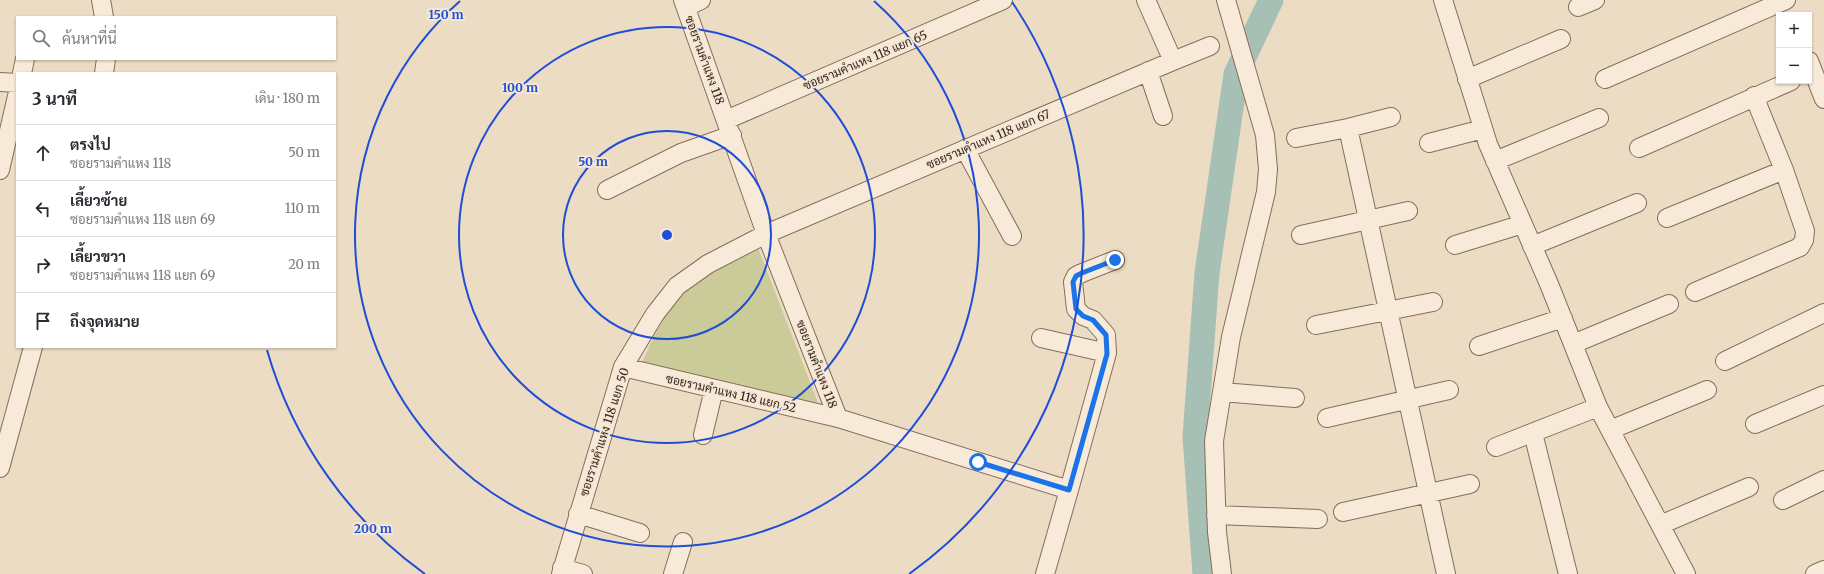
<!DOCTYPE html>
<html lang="th">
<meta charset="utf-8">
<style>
body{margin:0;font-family:Merriweather,Sarabun,serif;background:#f2f2f3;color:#2b2b33}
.controls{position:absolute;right:12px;top:12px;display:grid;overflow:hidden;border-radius:0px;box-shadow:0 1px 3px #0004}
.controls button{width:36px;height:36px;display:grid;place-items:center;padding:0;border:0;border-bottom:1px solid #e1e1e2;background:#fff;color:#2b2b33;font:20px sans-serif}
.stop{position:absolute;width:12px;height:12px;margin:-9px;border:3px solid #1a73e8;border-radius:50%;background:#fff}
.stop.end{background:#1a73e8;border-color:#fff;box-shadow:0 1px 4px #0008}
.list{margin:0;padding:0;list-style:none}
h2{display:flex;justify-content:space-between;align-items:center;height:52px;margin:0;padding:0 16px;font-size:17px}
h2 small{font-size:13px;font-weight:400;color:#7c7c81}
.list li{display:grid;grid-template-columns:26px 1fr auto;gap:12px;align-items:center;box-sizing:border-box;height:56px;padding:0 16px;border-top:1px solid #e1e1e2}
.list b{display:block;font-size:15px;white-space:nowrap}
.list p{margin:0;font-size:13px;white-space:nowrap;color:#7c7c81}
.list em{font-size:13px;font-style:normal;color:#7c7c81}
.icon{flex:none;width:22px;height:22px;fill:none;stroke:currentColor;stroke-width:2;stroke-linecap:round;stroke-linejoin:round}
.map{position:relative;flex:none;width:1824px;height:574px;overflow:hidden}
.search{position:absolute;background:#fff;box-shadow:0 1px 3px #0004;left:16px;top:16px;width:320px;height:44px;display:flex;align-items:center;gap:10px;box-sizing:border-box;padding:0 14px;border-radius:0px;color:#7c7c81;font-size:15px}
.panel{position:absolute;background:#fff;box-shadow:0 1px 3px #0004;left:16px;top:72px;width:320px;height:276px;border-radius:0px}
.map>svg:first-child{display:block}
.green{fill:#cbca99}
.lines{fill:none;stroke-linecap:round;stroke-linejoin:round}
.river{stroke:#a6c0b5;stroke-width:25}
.minor-casing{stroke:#876d5b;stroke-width:20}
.minor{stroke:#f8ead8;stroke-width:18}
.route{stroke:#1a73e8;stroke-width:5}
.ring{fill:none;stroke:#1d4ed8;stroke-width:2}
.labels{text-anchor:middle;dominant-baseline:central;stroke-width:4;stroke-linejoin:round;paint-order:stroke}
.street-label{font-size:12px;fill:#38281f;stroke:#f5e7d4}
.centre{fill:#1d4ed8;stroke:#f5e7d4;stroke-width:2}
.ring-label{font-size:12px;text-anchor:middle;font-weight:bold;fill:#1d4ed8;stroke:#f5e7d4;stroke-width:4;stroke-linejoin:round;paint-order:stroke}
</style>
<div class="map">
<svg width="1824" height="574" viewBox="0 0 1824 574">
<rect width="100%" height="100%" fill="#eddcc4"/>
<path class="green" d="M758,248l62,160 -179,-43c8,-17 20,-46 31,-60 20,-25 56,-46 86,-57z"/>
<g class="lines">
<path class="river" d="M1205,574l-10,-137 12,-164 29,-199 35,-74"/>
<g class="minor-casing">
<path id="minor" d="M101,0l3,17
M683,0l83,234 72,184 231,72 -24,84
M1146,0l27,61
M1443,0l45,144 61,140 49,123 88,167
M686,7l15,-7
M1578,7l17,-7
M1809,61l15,38
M1148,71l15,45
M22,73l3,-14
M104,73l2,-14
M1467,79l94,-40
M1605,79l181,-79
M0,82l17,1
M726,120l277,-120
M1348,128l98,446
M1296,138l52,-10 43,-11
M1429,143l54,-14
M1639,148l152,-67
M965,149l47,87
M1495,161l104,-43
M0,170l17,-74
M607,190l74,-37 51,-18
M1667,218l117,-48
M1301,235l107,-24
M1455,245l68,-21
M1532,246l105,-43
M1695,292l105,-45 4,-7 1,-9 -21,-61 -30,-74
M1316,325l117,-23
M1041,338l66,15
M1573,344l96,-40
M1479,346l84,-28
M1725,361l99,-48
M623,367l215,51
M1222,392l73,6
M1327,418l122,-28
M1755,424l69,-29
M1610,430l97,-40
M1533,433l35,141
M703,435l11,-46
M1496,447l102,-40
M0,468l33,-121
M1069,490l38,-137 -1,-18 -13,-15 -10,-4 -7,-7 -3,-27 3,-6 6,-3 33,-13
M1783,500l41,-20
M1343,512l127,-28
M578,514l62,19
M1216,515l102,4
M1660,525l89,-38
M562,568l21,6
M561,574l62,-207 32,-53 22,-28 31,-22 58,-30 407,-173 37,-15
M673,574l10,-32
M1222,574l-5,-42 -3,-91 17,-104 35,-145 2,-23 -3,-34 -39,-135
M1815,574l9,-4"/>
</g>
<use href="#minor" class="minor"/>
</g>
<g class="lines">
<path class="route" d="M978,462l91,28 38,-136 -1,-19 -13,-15 -10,-4 -7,-7 -3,-27 3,-6 6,-3 33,-13"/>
</g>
<g class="ring">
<circle cx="667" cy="235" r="104"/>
<circle cx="667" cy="235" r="208"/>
<path d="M874 1A312 312 0 1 1 460 1"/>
<path d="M425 574A416 416 0 0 1 267 350M1012 2A416 416 0 0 1 909 574"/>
</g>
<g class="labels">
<g class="street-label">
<text transform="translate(705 60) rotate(70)">ซอยรามคำแหง 118</text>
<text transform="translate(865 60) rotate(-23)">ซอยรามคำแหง 118 แยก 65</text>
<text transform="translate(988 139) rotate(-23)">ซอยรามคำแหง 118 แยก 67</text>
<text transform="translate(817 364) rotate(69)">ซอยรามคำแหง 118</text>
<text transform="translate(731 393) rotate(13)">ซอยรามคำแหง 118 แยก 52</text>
<text transform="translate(604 432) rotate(-72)">ซอยรามคำแหง 118 แยก 50</text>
</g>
</g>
<circle cx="667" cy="235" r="6" class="centre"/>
<g class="ring-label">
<text x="446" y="19">150 m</text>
<text x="520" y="92">100 m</text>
<text x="593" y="166">50 m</text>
<text x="373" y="533">200 m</text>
</g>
</svg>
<div class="controls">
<button>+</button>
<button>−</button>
</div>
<div class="stop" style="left:978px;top:462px"></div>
<div class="stop end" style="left:1115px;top:260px"></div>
<div class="search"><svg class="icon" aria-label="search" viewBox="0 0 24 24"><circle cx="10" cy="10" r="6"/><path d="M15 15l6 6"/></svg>ค้นหาที่นี่</div>
<section class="panel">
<h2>3 นาที<small>เดิน · 180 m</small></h2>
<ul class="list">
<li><svg class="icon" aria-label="ahead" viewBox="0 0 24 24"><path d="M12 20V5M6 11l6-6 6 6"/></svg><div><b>ตรงไป</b><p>ซอยรามคำแหง 118</p></div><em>50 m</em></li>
<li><svg class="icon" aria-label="left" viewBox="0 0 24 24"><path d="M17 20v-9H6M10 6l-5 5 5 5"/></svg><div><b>เลี้ยวซ้าย</b><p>ซอยรามคำแหง 118 แยก 69</p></div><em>110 m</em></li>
<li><svg class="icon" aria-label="right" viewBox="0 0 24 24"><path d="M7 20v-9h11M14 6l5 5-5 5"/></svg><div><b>เลี้ยวขวา</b><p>ซอยรามคำแหง 118 แยก 69</p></div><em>20 m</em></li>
<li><svg class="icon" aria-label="arrive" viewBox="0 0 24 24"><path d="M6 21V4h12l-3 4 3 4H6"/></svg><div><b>ถึงจุดหมาย</b></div></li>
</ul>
</section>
</div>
